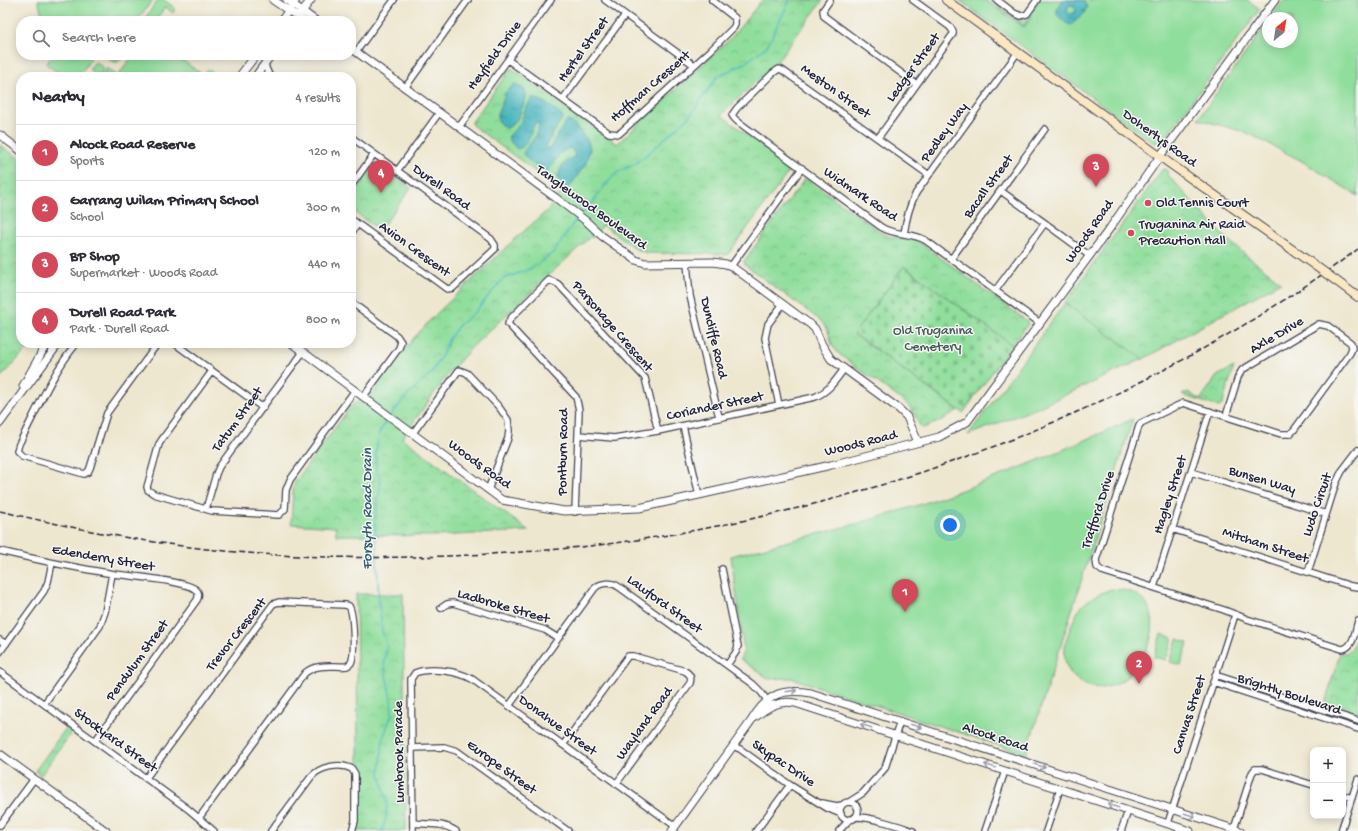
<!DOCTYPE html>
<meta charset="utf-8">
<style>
body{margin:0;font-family:"Gochi Hand",sans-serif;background:#f7f7f7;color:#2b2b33}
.controls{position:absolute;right:12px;bottom:12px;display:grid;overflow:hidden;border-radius:8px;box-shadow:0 2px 10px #0003}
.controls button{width:36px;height:36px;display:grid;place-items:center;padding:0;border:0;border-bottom:1px solid #e1e1e2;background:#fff;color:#2b2b33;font:20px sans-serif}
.compass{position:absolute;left:1262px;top:12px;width:36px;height:36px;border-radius:50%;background:#fff;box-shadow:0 2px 10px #0003;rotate:30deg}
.you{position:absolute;left:950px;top:525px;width:14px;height:14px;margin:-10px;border:3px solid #fff;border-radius:50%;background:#1a73e8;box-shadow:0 0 0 6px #1a73e833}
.badge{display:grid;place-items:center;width:26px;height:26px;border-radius:50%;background:#d1495b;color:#fff;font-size:13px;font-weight:700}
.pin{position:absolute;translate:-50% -33px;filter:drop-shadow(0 1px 2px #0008)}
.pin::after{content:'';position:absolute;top:21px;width:14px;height:12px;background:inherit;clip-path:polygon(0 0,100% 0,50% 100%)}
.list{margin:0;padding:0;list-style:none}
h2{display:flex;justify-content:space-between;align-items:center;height:52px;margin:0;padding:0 16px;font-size:17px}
h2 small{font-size:13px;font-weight:400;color:#7c7c81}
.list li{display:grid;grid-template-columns:26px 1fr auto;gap:12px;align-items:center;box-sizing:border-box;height:56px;padding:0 16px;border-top:1px solid #e1e1e2}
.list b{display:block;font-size:15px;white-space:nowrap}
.list p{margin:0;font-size:13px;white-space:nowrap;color:#7c7c81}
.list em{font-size:13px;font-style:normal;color:#7c7c81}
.icon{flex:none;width:22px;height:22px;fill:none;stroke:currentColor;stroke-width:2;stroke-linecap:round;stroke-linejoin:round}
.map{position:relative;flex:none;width:1358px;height:831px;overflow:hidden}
.search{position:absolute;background:#fff;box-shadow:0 2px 10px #0003;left:16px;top:16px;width:340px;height:44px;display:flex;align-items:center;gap:10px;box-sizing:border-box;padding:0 14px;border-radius:16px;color:#7c7c81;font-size:15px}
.panel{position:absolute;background:#fff;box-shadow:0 2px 10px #0003;left:16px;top:72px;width:340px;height:276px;border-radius:16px}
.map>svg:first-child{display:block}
.green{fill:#90de9c;stroke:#59806c}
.cemetery{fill:url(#cemetery-stones);stroke:#59806c}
.park{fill:url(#park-crowns);stroke:#59806c}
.water{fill:url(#water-ripples);stroke:#346c7c;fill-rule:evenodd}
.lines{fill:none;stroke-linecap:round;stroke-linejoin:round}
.stream{stroke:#46b5be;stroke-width:1.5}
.minor-casing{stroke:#414051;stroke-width:8}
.tertiary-casing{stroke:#414051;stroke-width:9}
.secondary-casing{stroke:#414051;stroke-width:10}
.minor{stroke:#fff;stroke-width:5.5}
.tertiary{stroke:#fff;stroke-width:7}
.secondary{stroke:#fae7c3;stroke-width:8}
.rail{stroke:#22223b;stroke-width:1.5;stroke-dasharray:6 3;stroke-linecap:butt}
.secondary-bridge-casing{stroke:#414051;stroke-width:10;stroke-linecap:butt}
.secondary-bridge{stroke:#fae7c3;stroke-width:8}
.oneway{stroke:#9c9ca7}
.poi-dot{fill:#d1495b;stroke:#f6f6f2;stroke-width:1.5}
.labels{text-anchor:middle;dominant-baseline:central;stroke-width:3;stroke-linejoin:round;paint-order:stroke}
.street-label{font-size:14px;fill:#22223b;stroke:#f6f6f2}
.poi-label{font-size:14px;fill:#22223b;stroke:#f6f6f2;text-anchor:start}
.park-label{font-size:14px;fill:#435a58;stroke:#f6f6f2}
.water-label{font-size:15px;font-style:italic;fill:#305d6f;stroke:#f6f6f2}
</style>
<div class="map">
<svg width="1358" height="831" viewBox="0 0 1358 831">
<defs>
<pattern id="cemetery-stones" width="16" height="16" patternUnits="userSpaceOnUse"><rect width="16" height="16" fill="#90de9c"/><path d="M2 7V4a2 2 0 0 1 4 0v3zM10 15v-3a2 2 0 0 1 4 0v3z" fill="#7cbe87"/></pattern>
<pattern id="park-crowns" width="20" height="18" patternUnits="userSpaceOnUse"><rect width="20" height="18" fill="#90de9c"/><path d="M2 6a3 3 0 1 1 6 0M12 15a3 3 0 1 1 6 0" fill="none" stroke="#7cbe87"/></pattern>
<pattern id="water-ripples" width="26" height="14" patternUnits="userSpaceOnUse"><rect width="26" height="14" fill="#46b5be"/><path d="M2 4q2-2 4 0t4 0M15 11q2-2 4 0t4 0" fill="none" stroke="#3a939c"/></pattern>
</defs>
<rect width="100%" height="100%" fill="#f6f6f2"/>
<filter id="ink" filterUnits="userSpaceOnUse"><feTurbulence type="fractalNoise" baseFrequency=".025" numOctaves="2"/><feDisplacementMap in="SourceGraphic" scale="8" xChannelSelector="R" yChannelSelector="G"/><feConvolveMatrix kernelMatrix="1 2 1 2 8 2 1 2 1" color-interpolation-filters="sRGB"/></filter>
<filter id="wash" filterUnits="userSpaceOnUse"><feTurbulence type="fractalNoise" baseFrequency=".012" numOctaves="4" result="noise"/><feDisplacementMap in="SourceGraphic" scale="16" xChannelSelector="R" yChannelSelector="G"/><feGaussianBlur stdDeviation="0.9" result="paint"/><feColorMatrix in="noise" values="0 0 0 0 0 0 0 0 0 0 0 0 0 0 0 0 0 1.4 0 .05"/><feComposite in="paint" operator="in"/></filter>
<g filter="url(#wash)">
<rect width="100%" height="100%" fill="#eee7cf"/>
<path class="green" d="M38,0h115l-17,21h-89l-6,-10z
M158,0h6l11,8v1l-2,4 -8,-6 -10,14h-12z
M959,0h26l39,27 8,-11 -3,-2 11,-14h207l13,9 -98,133 -8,1z
M990,0h2l27,20h6l4,-4 1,1 -6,9z
M1284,0h74v196l-58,-36 -55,-28 -47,-13 70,-97v20h24v-24h-21z
M53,55h32l6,4 -13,18h-14l-18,-13z
M107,55h15c-1,7 -7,9 -12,5z
M133,55l2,2 2,-2h38l28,20 5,-6 11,8h-118l6,-9 11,8z
M95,62l9,6 -5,8 -10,-7z
M1065,303l78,56 -106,49 -69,27z
M1133,419l-107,335 -235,-76 -22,1 -29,-20 4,-8 -13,-95c53,-14 106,-26 159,-42 83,-25 163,-59 243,-95z
M1112,589c5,1 10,0 15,2 60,16 2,125 -48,90 -19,-13 -16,-34 -9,-52 3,-8 7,-18 13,-24 8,-8 18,-12 29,-16z
M1161,634l12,4 -7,22 -12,-3z
M1177,639l11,4 -7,22 -11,-3z"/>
<path class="cemetery" d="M904,266l108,79 -49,68 -109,-79z"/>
<path class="park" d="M762,0h61l-47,63 -55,52 69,51v4l-61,83 -3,2 -5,-1 -74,-1 -11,-4 -33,-24 -10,13 -3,-1 -117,109 -25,28 -46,64 127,93 -92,5 -101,-1v-8l-45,-3 2,-33 2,-9 57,-77 20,-11 41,-55 21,-23 79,-75 36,-32 13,-18 -90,-66v-3l38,-53h3l104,75 115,-107z
M0,145l21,15v183h12l-33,35z
M375,164h4l32,24 -31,42 -29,-20v-12z
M1165,169l2,2 2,5 52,57 21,19 39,30 -138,77 -78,-56 97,-133z
M807,179l78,56c11,4 23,2 34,7l108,79 1,3 -16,21 -108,-79 -50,68 104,76 -17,11 -18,7 -3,-2 -6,-13 -7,-9 -68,-50 -7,-9 -4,-14 -7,-10 -76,-56 -1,-4 60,-81z
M1234,367l-12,38 -3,2 -37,-12 6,-3 12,8 17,-24z
M356,594h47l3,237h-49l2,-13z
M1355,640l3,1v73l-33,-11 15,-50c10,2 12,-5 15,-13z
M66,728l6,4 -31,43 -6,-4z"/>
<path class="water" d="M1063,0h20l4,7 -4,8 -12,10 -5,-2 -9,-8v-6zM1072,5l3,2 1,4 -4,3h-2l-3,-3 1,-5z
M515,84l10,6 1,8 -8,20 -7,8 -5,2 -5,-3 -3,-5v-8l8,-20z
M532,98c11,1 23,12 31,19l-17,28 1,3 2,1 18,-29 9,6 12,15 2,8 -4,14 -17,25c-6,0 -8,-4 -11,-9 2,-11 4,-18 16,-22 1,-3 -1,-7 -4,-9 -11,2 -16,15 -22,24 -8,-2 -22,-12 -25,-19l12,-16 4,-11 -1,-3h-3c-5,10 -6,23 -18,26l-8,-9 -1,-3 12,-13 5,-14z"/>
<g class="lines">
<path class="stream" d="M582,214l8,-8 13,-18 13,-15 19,-9 16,-13 37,-33 29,-41 28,-14 22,-17 23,-46
M392,414l11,-14 29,-28 10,-17 8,-18 9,-12 16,-13 28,-33 29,-11 22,-16 23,-34
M382,831l4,-13 1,-17 -7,-27 3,-36 9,-24 -1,-16 -5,-23 -2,-14 3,-16 -5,-14 -3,-29 -4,-83 6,-38 -5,-13v-17l3,-18 9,-14"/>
</g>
</g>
<g filter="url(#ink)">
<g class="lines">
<g class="minor-casing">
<path id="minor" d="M605,0l89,65
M830,0l-7,10 1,6 92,68
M997,0l17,13 7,3 6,-2 10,-14
M356,52l38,-52
M508,60l101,73 10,1 91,-83 24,-24 1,-3v-6l-23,-18
M265,63l1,5 4,9
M256,76l9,1
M405,88l63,-88
M563,99l62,-84
M459,127l92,-127
M351,137l140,102 4,6v4l-42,39 -6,1 -96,-70
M878,138l75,-104v-3l-3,-4 -37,-27
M397,171l42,-58
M929,175l-147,-105 -3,-1 -6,4 -36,35 -5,7 2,3 3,3 144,106c14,9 30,5 44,13l115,83
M351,186l23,-32
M1001,191l89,65
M351,233l7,-9
M904,234c2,-14 5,-28 12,-41l102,-141
M951,259l94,-130
M687,263l3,33 29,121
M731,266l71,-98
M995,291l50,-68
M351,302l46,34 4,6 -2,6 -35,48
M77,343c-25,30 -40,67 -58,101l-2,7 5,5 62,18 4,-2 2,-4 17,-55 51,-70
M174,343l89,65
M212,371l-49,67 -4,6 -12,43 1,3 6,4 58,17 67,4 6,-6 1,-19 4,-10 65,-90
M779,405l-14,-67 3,-14 15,-20
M1226,416l12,-39 4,-7 77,-46 9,2 23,17 1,5 -2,5 -56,77 -4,4h-9l-98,-31 -42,20 -2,3 -43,134 1,7 5,4 122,39 23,9 95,30c12,-1 13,-19 16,-28
M683,426l16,69
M413,433l46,-63 8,3 32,34 9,13 1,11 -1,7 -20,52
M578,435l36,3 44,-7 157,-34c14,-6 20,-16 29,-28
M1191,472l135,42
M206,509l10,-35 3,-7 84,-115
M575,512l4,-102 -3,-13 -68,-73 2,-5 39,-39 9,4 87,94 13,53
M1172,529l179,57 7,1
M0,551c38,9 76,17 114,23 16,2 71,7 81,15 4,3 4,7 2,11l-102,141
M722,569l16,77 -2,6 -9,13
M1308,572l28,-89 6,-12 16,-21
M1154,587l56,-176
M441,608l6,-4 6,-1 92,27 13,8
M0,640l6,4
M0,652l44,-61 4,-9 4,-19
M0,672l188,137 26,22
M1215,675l143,46
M1213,682l145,47
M44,704l56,-78 5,-14 7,-38
M509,706l86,-118c6,-6 17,-6 24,-1l134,97 8,8 8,11
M563,745l65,-89h5l52,15c5,3 7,6 5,12l-74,101
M733,746l7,3 50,36 37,23 14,6
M412,748l32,-1 13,4 111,80
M146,778l127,-174 6,-2 66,3 4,1c5,8 6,49 2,57l-4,3c-14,1 -31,-3 -42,7l-106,145
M1343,795l9,3
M849,802l14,-9 22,-25 15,-47
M840 811a9 9 0 1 1 18 0a9 9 0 1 1-18 0Z
M822,803l15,3 5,-1
M855,817c13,-1 45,9 58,14
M413,823c16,2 29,-1 43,8
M1168,823l67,-208
M0,825l34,-46
M1234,829l18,-56 3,-4h7l51,16
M271,831l40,-54c8,-10 29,-15 41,-8l3,5v47l-3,10
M413,831l-2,-152 4,-6c15,-6 43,-2 57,6l203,147
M756,831l34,-46
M839,831l11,-12
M985,831l20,-60
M1046,831l14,-42
M1121,831l7,-20
M1341,831l17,-52"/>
</g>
<g class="tertiary-casing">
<path id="tertiary" d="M273,0l31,21
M287,0l29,21
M300,14l11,-14
M281,21l15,-21
M351,48l205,150 30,23 16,15 34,24 9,3 68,-1 13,2 5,2 80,59 4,4 7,16 9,14 68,50 8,8 11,25
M239,77l17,-22
M255,77l16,-22
M0,135l21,16
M291,343l211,157 62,11 75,-3 60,-13 132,-30 108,-28 28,-15 143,-194 50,-72 115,-156
M23,386l24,-43
M0,423l59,-80
M757,716c11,-10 24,-16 38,-13l395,128
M0,754l106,77
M672,831l79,-110c16,-26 29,-33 60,-28l429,138"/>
</g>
<g class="secondary-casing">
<path id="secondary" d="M946,0l223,163 148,104
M1335,280l23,17"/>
</g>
<use href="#minor" class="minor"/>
<use href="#tertiary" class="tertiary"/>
<use href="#secondary" class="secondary"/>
<path class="rail" d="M0,511c63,15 126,28 190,36 85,11 172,12 258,9 71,-3 143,-8 214,-20 249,-41 492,-137 696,-287"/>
<g class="secondary-bridge-casing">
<path id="secondary-bridge" d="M1317,267l18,13"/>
</g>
<use href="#secondary-bridge" class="secondary-bridge"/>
</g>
<defs><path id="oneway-shaft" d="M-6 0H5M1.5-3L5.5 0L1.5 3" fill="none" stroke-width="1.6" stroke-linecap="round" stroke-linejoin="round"/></defs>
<g class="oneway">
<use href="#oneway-shaft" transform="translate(791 691) rotate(-7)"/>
<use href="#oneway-shaft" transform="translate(866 726) rotate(-162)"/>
<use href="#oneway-shaft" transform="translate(916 726) rotate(18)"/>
<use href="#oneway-shaft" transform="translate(990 766) rotate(-162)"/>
<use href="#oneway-shaft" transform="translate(1040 766) rotate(18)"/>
<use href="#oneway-shaft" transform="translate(1113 806) rotate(-162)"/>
<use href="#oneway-shaft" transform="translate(1190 815) rotate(18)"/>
</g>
</g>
<g class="poi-dot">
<circle cx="1148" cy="203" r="4"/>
<circle cx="1131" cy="233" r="4"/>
</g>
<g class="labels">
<g class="street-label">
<text transform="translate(584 50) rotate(-54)">Hertel Street</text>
<text transform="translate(495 56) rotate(-54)">Heyfield Drive</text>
<text transform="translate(914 68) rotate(-54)">Ledger Street</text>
<text transform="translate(651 87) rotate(-41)">Hoffman Crescent</text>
<text transform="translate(835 92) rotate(36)">Meston Street</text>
<text transform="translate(945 133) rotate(-54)">Pedley Way</text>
<text transform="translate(1159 139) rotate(36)">Dohertys Road</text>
<text transform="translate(989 187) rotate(-54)">Bacall Street</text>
<text transform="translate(441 188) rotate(36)">Durell Road</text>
<text transform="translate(860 195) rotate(34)">Widmark Road</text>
<text transform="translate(591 208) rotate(36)">Tanglewood Boulevard</text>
<text transform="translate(1090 232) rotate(-55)">Woods Road</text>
<text transform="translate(414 250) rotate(36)">Avion Crescent</text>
<text transform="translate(612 327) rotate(49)">Parsonage Crescent</text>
<text transform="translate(1277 336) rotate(-31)">Axle Drive</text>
<text transform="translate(713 338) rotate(77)">Duncliffe Road</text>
<text transform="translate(715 407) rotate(-12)">Coriander Street</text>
<text transform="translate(238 420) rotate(-54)">Tatum Street</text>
<text transform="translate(861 444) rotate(-14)">Woods Road</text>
<text transform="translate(564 452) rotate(-89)">Pontburn Road</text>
<text transform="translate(479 465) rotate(36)">Woods Road</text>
<text transform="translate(1262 481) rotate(17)">Bunsen Way</text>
<text transform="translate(1171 495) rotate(-72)">Hagley Street</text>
<text transform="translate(1318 505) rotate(-71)">Ludo Circuit</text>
<text transform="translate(1099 510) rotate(-72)">Trafford Drive</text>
<text transform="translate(1265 546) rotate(18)">Mitcham Street</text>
<text transform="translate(103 559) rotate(10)">Edenderry Street</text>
<text transform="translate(664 605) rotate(36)">Lawford Street</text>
<text transform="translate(503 607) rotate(16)">Ladbroke Street</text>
<text transform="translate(237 635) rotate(-52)">Trevor Crescent</text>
<text transform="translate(138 661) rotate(-54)">Pendulum Street</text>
<text transform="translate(1289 695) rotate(18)">Brightly Boulevard</text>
<text transform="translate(1190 715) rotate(-72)">Canvas Street</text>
<text transform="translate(645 724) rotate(-54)">Wayland Road</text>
<text transform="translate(557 726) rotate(36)">Donahue Street</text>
<text transform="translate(995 738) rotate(18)">Alcock Road</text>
<text transform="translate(115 741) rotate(36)">Stockyard Street</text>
<text transform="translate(400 752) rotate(-91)">Lumbrook Parade</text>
<text transform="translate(783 764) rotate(34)">Skypac Drive</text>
<text transform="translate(501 768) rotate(36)">Europe Street</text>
</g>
<g class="poi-label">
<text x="1156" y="203">Old Tennis Court</text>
<text x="1139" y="225">Truganina Air Raid<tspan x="1139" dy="16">Precaution Hall</tspan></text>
</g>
<g class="park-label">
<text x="933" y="331">Old Truganina<tspan x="933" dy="16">Cemetery</tspan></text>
</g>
<g class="water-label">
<text transform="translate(368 509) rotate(-90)">Forsyth Road Drain</text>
</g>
</g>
</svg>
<div class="controls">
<button>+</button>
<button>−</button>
</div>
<svg class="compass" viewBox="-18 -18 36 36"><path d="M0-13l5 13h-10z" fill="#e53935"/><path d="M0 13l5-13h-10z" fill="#7c7c81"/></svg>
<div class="you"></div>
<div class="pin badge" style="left:905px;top:612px">1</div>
<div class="pin badge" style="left:1139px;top:684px">2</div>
<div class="pin badge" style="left:1096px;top:187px">3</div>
<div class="pin badge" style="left:381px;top:193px">4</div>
<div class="search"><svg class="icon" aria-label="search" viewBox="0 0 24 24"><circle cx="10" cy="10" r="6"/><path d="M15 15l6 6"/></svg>Search here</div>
<section class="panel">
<h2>Nearby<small>4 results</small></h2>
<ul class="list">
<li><span class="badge">1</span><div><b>Alcock Road Reserve</b><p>Sports</p></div><em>120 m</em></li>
<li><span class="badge">2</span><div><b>Garrang Wilam Primary School</b><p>School</p></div><em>300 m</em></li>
<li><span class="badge">3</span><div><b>BP Shop</b><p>Supermarket · Woods Road</p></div><em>440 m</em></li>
<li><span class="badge">4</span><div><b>Durell Road Park</b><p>Park · Durell Road</p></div><em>800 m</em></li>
</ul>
</section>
</div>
